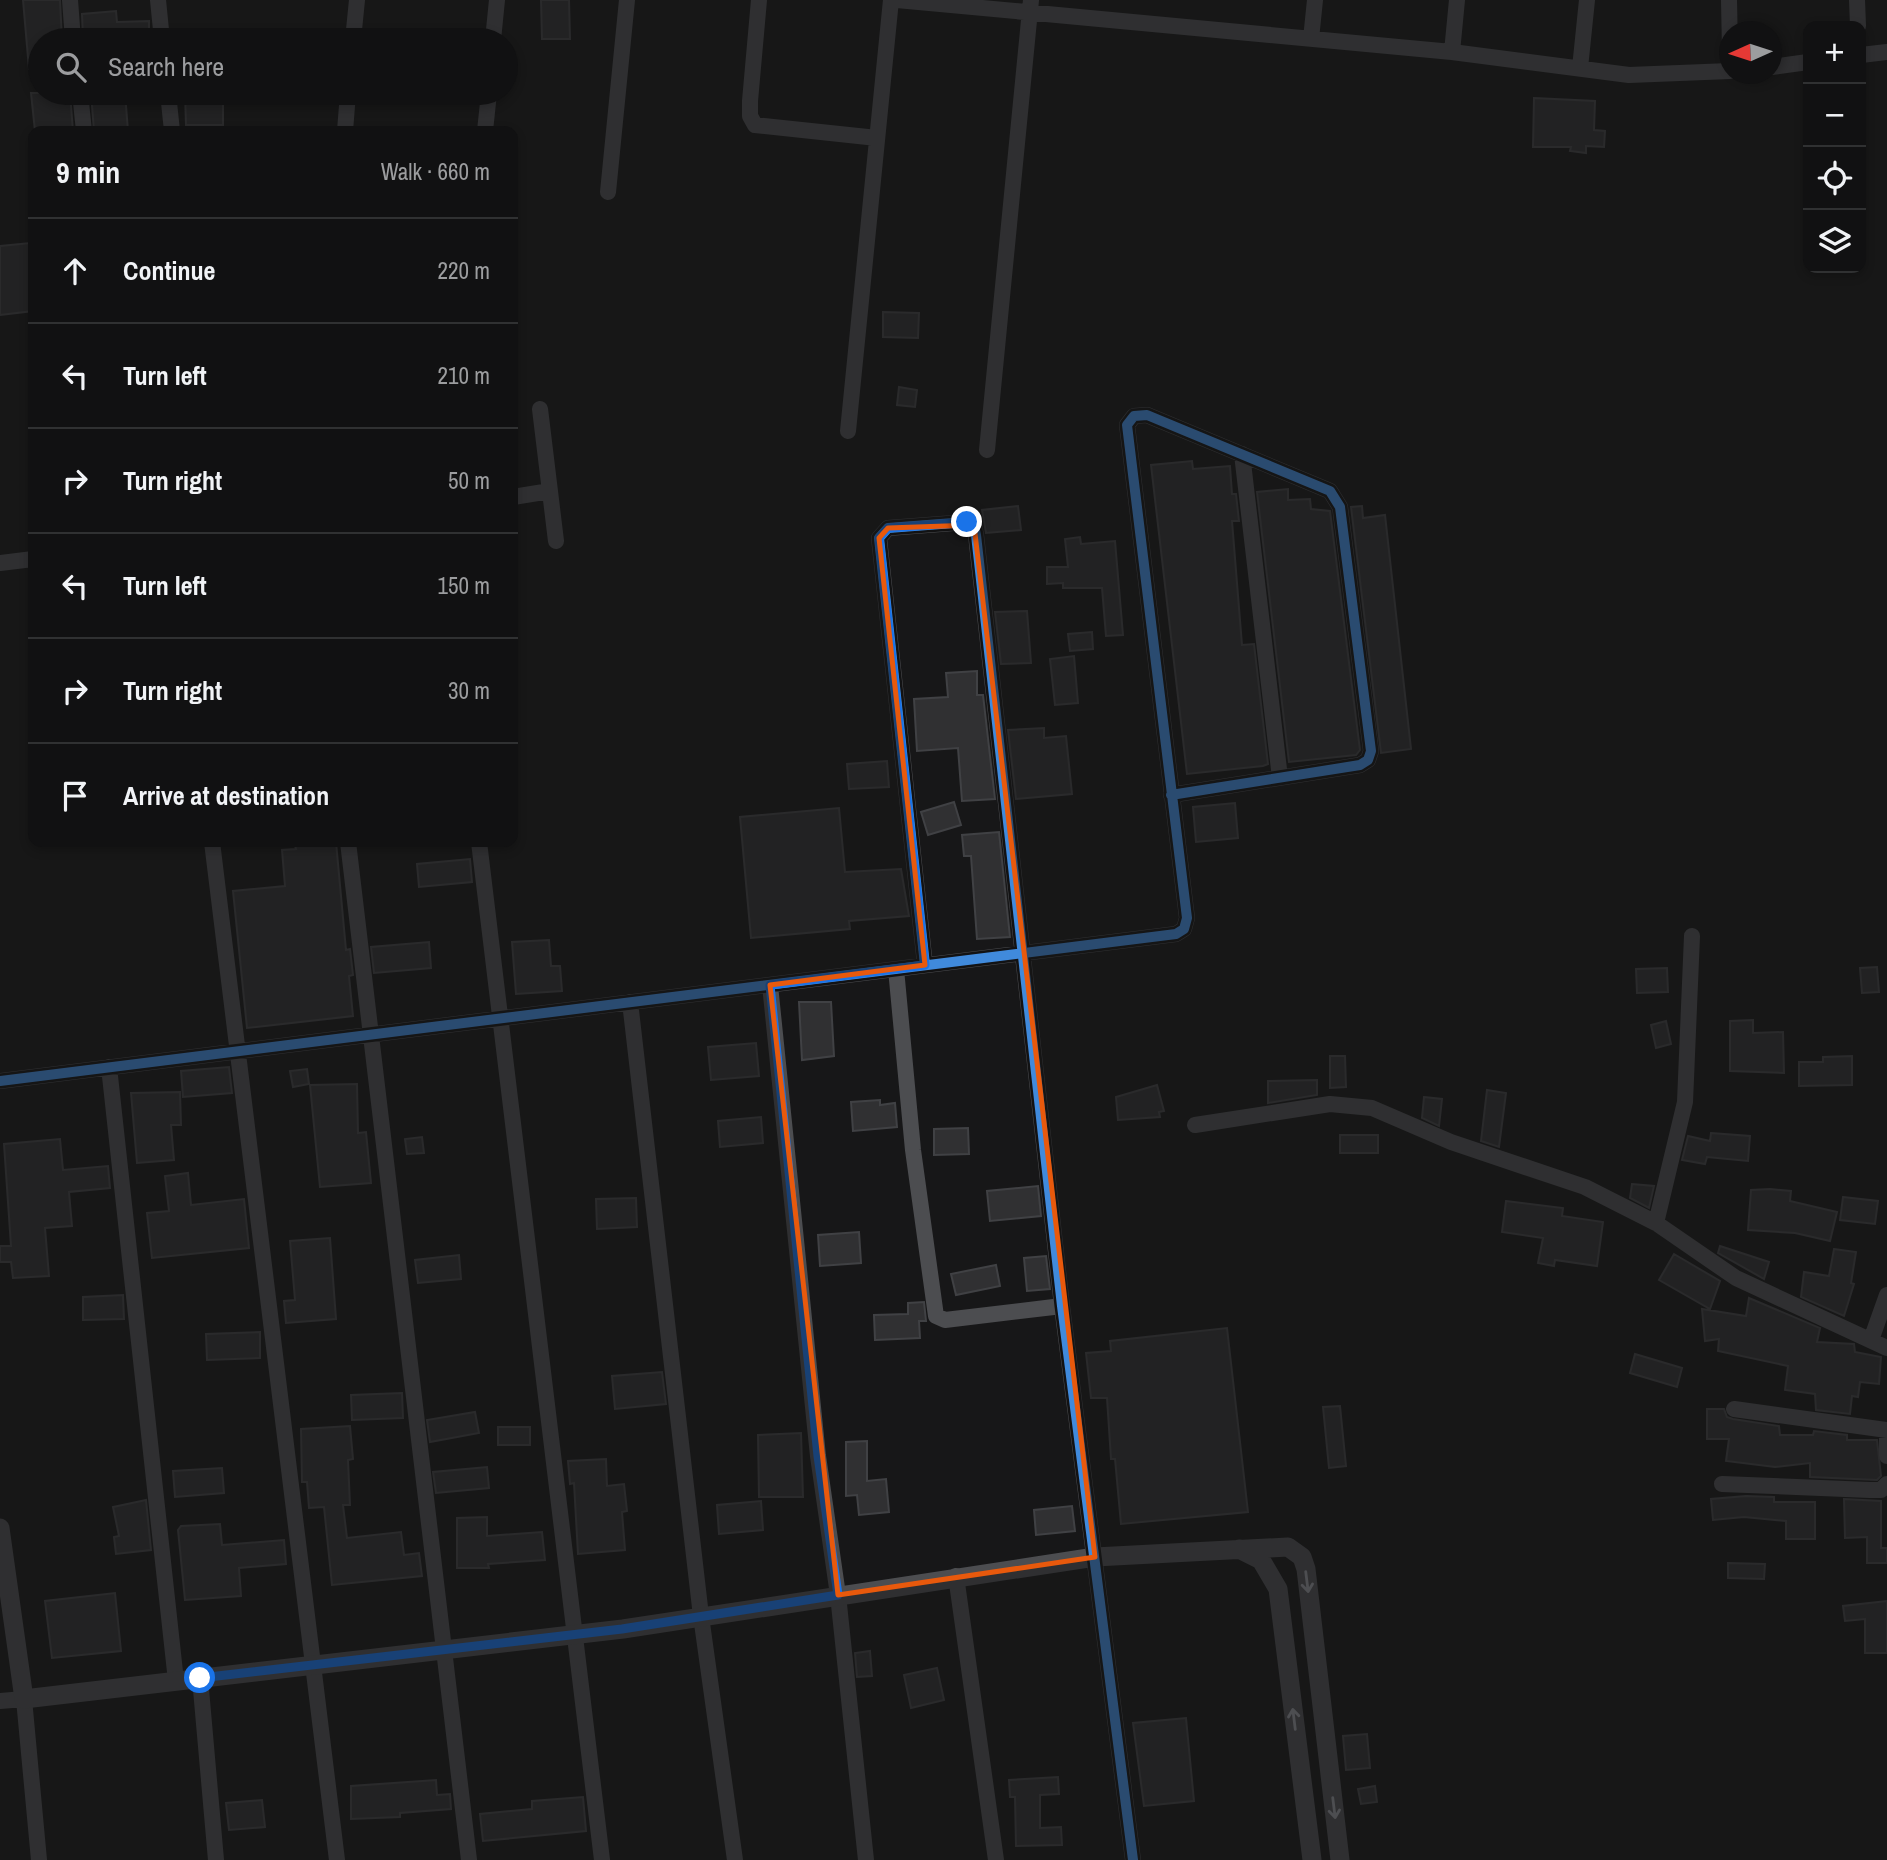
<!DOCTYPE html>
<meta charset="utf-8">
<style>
body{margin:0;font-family:"Archivo Narrow",sans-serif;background:#1a1a1b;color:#f1f3f6}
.controls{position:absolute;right:21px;top:21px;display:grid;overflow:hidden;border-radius:14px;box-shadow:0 4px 10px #0003}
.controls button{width:63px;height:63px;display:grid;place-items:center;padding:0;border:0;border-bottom:2px solid #303132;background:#111112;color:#f1f3f6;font:35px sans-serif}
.compass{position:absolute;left:1719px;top:21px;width:63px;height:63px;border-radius:50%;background:#111112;box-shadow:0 4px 10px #0003;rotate:267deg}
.stop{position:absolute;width:21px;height:21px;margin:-16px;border:5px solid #1a73e8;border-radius:50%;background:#fff}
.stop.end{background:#1a73e8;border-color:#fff;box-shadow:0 2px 7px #0008}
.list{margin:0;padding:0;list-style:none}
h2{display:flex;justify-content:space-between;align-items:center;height:91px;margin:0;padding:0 28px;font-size:30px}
h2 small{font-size:23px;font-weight:400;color:#9c9d9f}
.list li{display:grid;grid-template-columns:46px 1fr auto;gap:21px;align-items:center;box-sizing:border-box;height:105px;padding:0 28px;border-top:2px solid #303132}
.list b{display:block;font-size:26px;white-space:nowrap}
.list em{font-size:23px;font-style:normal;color:#9c9d9f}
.icon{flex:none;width:38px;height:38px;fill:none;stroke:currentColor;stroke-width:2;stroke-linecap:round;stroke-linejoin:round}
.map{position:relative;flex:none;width:1887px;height:1860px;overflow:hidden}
.search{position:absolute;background:#111112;box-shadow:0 4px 10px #0003;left:28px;top:28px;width:490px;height:77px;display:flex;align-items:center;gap:18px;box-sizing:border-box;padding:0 24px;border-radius:38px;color:#9c9d9f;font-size:26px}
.panel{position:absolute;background:#111112;box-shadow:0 4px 10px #0003;left:28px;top:126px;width:490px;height:721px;border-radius:14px}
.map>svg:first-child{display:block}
.building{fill:#303032;stroke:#404144;stroke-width:2}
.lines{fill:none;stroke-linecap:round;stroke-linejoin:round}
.minor{stroke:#4c4d50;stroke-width:16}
.tertiary{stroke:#4c4d50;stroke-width:19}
.cycleway-casing{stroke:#121213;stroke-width:15}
.cycleway{stroke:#408adc;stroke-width:10}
.oneway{stroke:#8e9098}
.route{stroke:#1a73e8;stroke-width:9}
.marked{fill:none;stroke:#e8590c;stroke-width:5;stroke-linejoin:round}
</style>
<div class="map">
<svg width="1887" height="1860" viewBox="0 0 1887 1860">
<rect width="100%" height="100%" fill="#171718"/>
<path class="building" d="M23,0h37l2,40h-22v29h-11z
M541,0h28l1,39h-28z
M116,11l1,11 32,-1v19h-66l-1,-26z
M31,93h39l3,38h-38z
M91,93h34l3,38h-34z
M185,93h38v32h-37z
M1534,98l61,3 -1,29 11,1 -1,16 -18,-1v7l-16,-2 1,-4h-38z
M30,243l3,68 -33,4v-69z
M883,312l36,1 -1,25 -35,-1z
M899,387l18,3 -2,17 -18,-2z
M1192,461l1,8 37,-3 2,28h4l3,27h-7l10,124 12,-1 14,120 -5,2 -76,8 -36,-309z
M1288,489v11l22,-1 1,10 19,2 30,239 -4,5 -67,7 -32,-270z
M1018,506l3,24 -35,3 -4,-23z
M1362,506l1,12 22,-3 26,234 -30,4 -30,-246z
M1080,537l1,7 34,-3 8,94 -17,1 -4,-48h-39v-5l-16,1v-17h21l-3,-28z
M1027,611l4,52 -30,1 -6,-52z
M1092,632l1,17 -23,2 -2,-17z
M1074,656l4,47 -23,2 -5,-46z
M977,671v24h6l12,104 -33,2 -4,-53 -41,3 -3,-52 34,-2 -2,-24z
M1044,728v10l22,-2 6,58 -56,5 -8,-69z
M887,761l2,26 -40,2 -2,-25z
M954,802l7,23 -33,10 -7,-23z
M1235,803l3,35 -42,4 -3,-35z
M839,808l6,64 56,-3 8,47 -60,5 1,8 -99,9 -11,-121z
M999,832l11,105 -33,2 -6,-83h-7l-2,-21z
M294,842h42l10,108 4,-1 3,26 -4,1 4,40 -106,12 -14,-137 52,-5 -3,-36 14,-1z
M470,859l2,23 -53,5 -2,-23z
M549,940l2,26h9l2,25 -46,3 -4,-52z
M429,942l2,26 -57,5 -3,-26z
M1877,967l2,25 -17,1 -2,-25z
M1667,968l1,24 -31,1 -1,-24z
M799,1002h32l3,54 -32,4z
M1753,1020v13l30,-1 1,41 -54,-2v-50z
M1666,1021l5,23 -15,4 -5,-23z
M756,1043l3,33 -48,4 -3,-33z
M1330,1056h15l1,31 -16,1z
M1852,1056v29l-53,1v-24h24v-5z
M229,1067l3,26 -49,4 -2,-26z
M307,1069l2,15 -16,3 -3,-16z
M1317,1080v15l-49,8v-22z
M357,1084l1,49 8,-1 5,51 -51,4 -10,-102z
M1157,1085l7,26 -5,1 1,5 -42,3 -2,-23z
M1487,1090l19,3 -7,54 -18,-6z
M180,1092l1,33h-10l3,35 -37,3 -6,-70z
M1424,1097l18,2 -3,27 -17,-8z
M880,1100v5l15,-2 2,24 -44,4 -2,-29z
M761,1117l2,26 -43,4 -2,-26z
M968,1128l1,26 -35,1v-26z
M1711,1133l39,3 -2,25 -41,-4 -2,7 -23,-4 6,-24 22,5z
M1340,1135h38v18h-38z
M422,1137l2,16 -17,1 -2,-15z
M60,1139l3,31 45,-4 2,22 -41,4 3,34 -27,2 4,48 -36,2 -2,-16h-11v-16h11l-7,-102z
M188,1173l3,32 53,-6 5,49 -97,10 -5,-45 22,-2 -4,-35z
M1632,1184l22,2 -5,22 -19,-10z
M1038,1186l3,30 -51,5 -3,-30z
M1770,1189l21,2 -1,10 47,11 -7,29 -35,-8 -47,-3 3,-40z
M1843,1197l35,4 -3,23 -35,-4z
M636,1198l1,29 -40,2 -1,-30z
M1506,1201l57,7 -1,8 41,6 -6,44 -42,-6 -1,6 -16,-3 5,-25 -41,-6z
M859,1232l2,31 -41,3 -2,-31z
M330,1238l6,81 -50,4 -2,-22 11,-1 -5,-59z
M1720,1246l49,16 -5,17 -46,-26z
M1834,1249l22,3 -5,31 3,1 -10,32 -43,-19 3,-25 25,4z
M1674,1254l46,27 -10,28 -51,-29z
M459,1255l2,24 -43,4 -3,-23z
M1046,1256l4,33 -23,2 -3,-33z
M996,1265l4,21 -44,9 -5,-21z
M123,1295l1,24 -41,1v-23z
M1749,1298l71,30 -3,14 37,2 1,8 26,5 -2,27 -19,-2 -2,15 -6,-1 -2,18 -34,-4 -1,-16 -30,-4 3,-24 -70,-15 1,-12 -14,2 -3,-32 44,7z
M924,1302l2,19h-7l1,17 -45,2 -1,-25 34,-1v-11z
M1227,1328l21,184 -127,12 -6,-65h-4l-4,-61h-16l-5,-45 25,-2 -1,-10z
M260,1332v26l-53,2 -1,-26z
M1635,1354l47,14 -5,19 -47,-14z
M662,1372l4,32 -51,5 -3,-33z
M402,1393l1,25 -51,2 -1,-25z
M1340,1406l6,60 -17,2 -6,-61z
M1707,1409h17l3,8 6,2 46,7 1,9h33l1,-4 33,4v5h30l4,36 -4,4 -67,-3v-14l-35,4 -49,-6 3,-22h-22z
M475,1412l4,21 -49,9 -3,-22z
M350,1426l3,33 -5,1 2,45h-7l4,33 54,-6 3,23 15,-2 3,23 -90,9 -8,-78 -15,1 -2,-26h-5l-1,-53z
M498,1427h32v18h-32z
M801,1433l2,64h-44l-1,-62z
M867,1441v40l19,-2 3,33 -30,3 -2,-20 -11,1v-54z
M606,1459l1,27 17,-2 3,27 -5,1 3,38 -47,4 -4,-71 -4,1 -2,-23z
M487,1467l2,21 -53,5 -3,-21z
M222,1468l2,25 -49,4 -2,-26z
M1746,1496l28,1v5h41v37h-29v-18l-42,-4 -31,3 -2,-21z
M1844,1499l37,2v47h6v15h-20v-26l-22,1z
M146,1500l5,50 -35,4 -2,-17 5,-1 -6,-29z
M761,1501l2,29 -44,4 -2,-29z
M1072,1506l3,25 -39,4 -2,-25z
M487,1517v19l55,-4 3,28 -57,4 1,4h-32v-50z
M220,1524l2,21 62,-5 2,24 -47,4 2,28 -56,4 -7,-70 3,-4z
M1728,1563l37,1 -1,15 -36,-1z
M115,1593l6,58 -69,7 -7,-57z
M1887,1601v52h-22v-34l-20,2 -2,-15z
M870,1651l2,25 -15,1 -2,-24z
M937,1668l7,32 -33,8 -7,-33z
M1186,1718l8,83 -50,5 -11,-83z
M1367,1734l3,34 -24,2 -3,-34z
M1058,1777l1,17 -19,1v33l21,-1 1,18 -46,1 -1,-49h-5l-1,-17z
M436,1780l1,15 13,-1 1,15 -51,4v4l-49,2v-33z
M1375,1786l2,16 -16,2 -3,-15z
M583,1797l3,34 -103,10 -3,-27 52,-5v-8z
M262,1800l3,27 -36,3 -3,-27z"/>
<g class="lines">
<path class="minor" d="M70,0l3,40
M158,0l4,40
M759,0l-9,101v15l5,9 122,13
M897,0l555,52 177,23 101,-4
M1729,0l1,50
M1857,0l1,26
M1311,39l4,-39
M353,40l4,-40
M493,40l4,-40
M1452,52l5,-52
M1861,55l26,-3
M1772,67l36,-5
M1580,68l7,-68
M80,93l4,38
M168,93l4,38
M345,131l3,-38
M485,131l4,-38
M608,192l19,-192
M540,409l16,132
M848,431l43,-431
M987,450l44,-450
M1242,454l38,324
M513,497l37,-6
M0,563l33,-4
M212,842l125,1018
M348,842l121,1018
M479,842l123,1018
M925,965l-46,-427 9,-10 79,-6 7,3 2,10 86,771 71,554
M896,969l17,181 23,166 9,4 117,-14
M770,985l48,471 20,139 28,265
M630,1002l71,614 34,244
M109,1067l67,614
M0,1081l1176,-147 8,-5 3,-11 -60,-493 7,-9 13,-1 183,76 10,16 31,244 -3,9 -8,5 -189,30
M1195,1125l135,-21 42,4 79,34 134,45 71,36 80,55 151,70
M1656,1223l29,-121 7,-166
M1871,1340l16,-45
M1734,1409l153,21
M1887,1430v26
M1722,1484l148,6h11l6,-6
M956,1576l40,284
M200,1678l16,182
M0,1701l24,-2 15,161"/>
<path class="tertiary" d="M0,1528l24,171 599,-70 472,-72 193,-10 14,10 4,12 34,291
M1239,1549l22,11 17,29 34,271"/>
<g class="cycleway-casing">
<path id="cycleway" d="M925,965l-46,-427 9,-10 79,-6 7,3 2,10 86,771 71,554
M0,1081l1176,-147 8,-5 3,-11 -60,-493 7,-9 13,-1 183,76 10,16 31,244 -3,9 -8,5 -189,30"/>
</g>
<use href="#cycleway" class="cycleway"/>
</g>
<defs><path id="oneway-shaft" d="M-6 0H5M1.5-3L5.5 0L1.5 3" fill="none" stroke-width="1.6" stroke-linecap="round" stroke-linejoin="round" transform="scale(1.75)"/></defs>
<g class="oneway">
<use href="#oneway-shaft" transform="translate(1307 1582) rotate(83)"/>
<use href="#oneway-shaft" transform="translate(1294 1719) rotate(-97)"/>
<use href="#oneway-shaft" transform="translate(1334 1808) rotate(83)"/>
</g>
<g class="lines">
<path class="route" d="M200,1678l422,-49 216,-34 -20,-139 -48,-471 155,-20 -46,-427 9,-10 79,-6"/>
</g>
<path d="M0 0H1887V1860H0ZM974,525l121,1032 -257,38 -68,-610 155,-20 -46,-427 9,-10z" fill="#171718" fill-opacity=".55" fill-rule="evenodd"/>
<path class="marked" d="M974,525l121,1032 -257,38 -68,-610 155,-20 -46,-427 9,-10z"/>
</svg>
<div class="controls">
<button>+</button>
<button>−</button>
<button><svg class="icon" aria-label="locate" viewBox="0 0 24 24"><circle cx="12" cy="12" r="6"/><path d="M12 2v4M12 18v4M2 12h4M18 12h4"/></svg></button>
<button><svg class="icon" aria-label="layers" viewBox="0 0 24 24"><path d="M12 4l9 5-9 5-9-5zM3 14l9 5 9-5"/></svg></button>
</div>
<svg class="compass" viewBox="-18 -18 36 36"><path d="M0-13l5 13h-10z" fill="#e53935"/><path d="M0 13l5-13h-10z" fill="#9c9d9f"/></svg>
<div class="stop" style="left:200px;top:1678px"></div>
<div class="stop end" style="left:967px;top:522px"></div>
<div class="search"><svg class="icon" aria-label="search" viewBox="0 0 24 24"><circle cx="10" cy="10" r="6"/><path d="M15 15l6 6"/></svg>Search here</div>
<section class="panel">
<h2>9 min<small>Walk · 660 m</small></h2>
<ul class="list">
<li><svg class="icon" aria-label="ahead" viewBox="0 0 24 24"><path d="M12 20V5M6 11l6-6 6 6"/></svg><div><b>Continue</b></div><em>220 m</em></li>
<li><svg class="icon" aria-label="left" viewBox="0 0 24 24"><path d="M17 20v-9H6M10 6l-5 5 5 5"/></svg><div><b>Turn left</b></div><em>210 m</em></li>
<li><svg class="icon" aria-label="right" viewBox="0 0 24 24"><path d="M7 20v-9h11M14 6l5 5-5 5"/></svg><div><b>Turn right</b></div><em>50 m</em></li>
<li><svg class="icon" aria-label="left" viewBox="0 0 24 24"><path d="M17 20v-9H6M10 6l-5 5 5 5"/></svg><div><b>Turn left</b></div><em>150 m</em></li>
<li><svg class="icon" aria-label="right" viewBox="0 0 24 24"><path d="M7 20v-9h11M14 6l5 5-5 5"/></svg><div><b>Turn right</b></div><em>30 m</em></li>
<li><svg class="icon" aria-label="arrive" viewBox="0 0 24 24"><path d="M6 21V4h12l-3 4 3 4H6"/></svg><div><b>Arrive at destination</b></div></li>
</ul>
</section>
</div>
